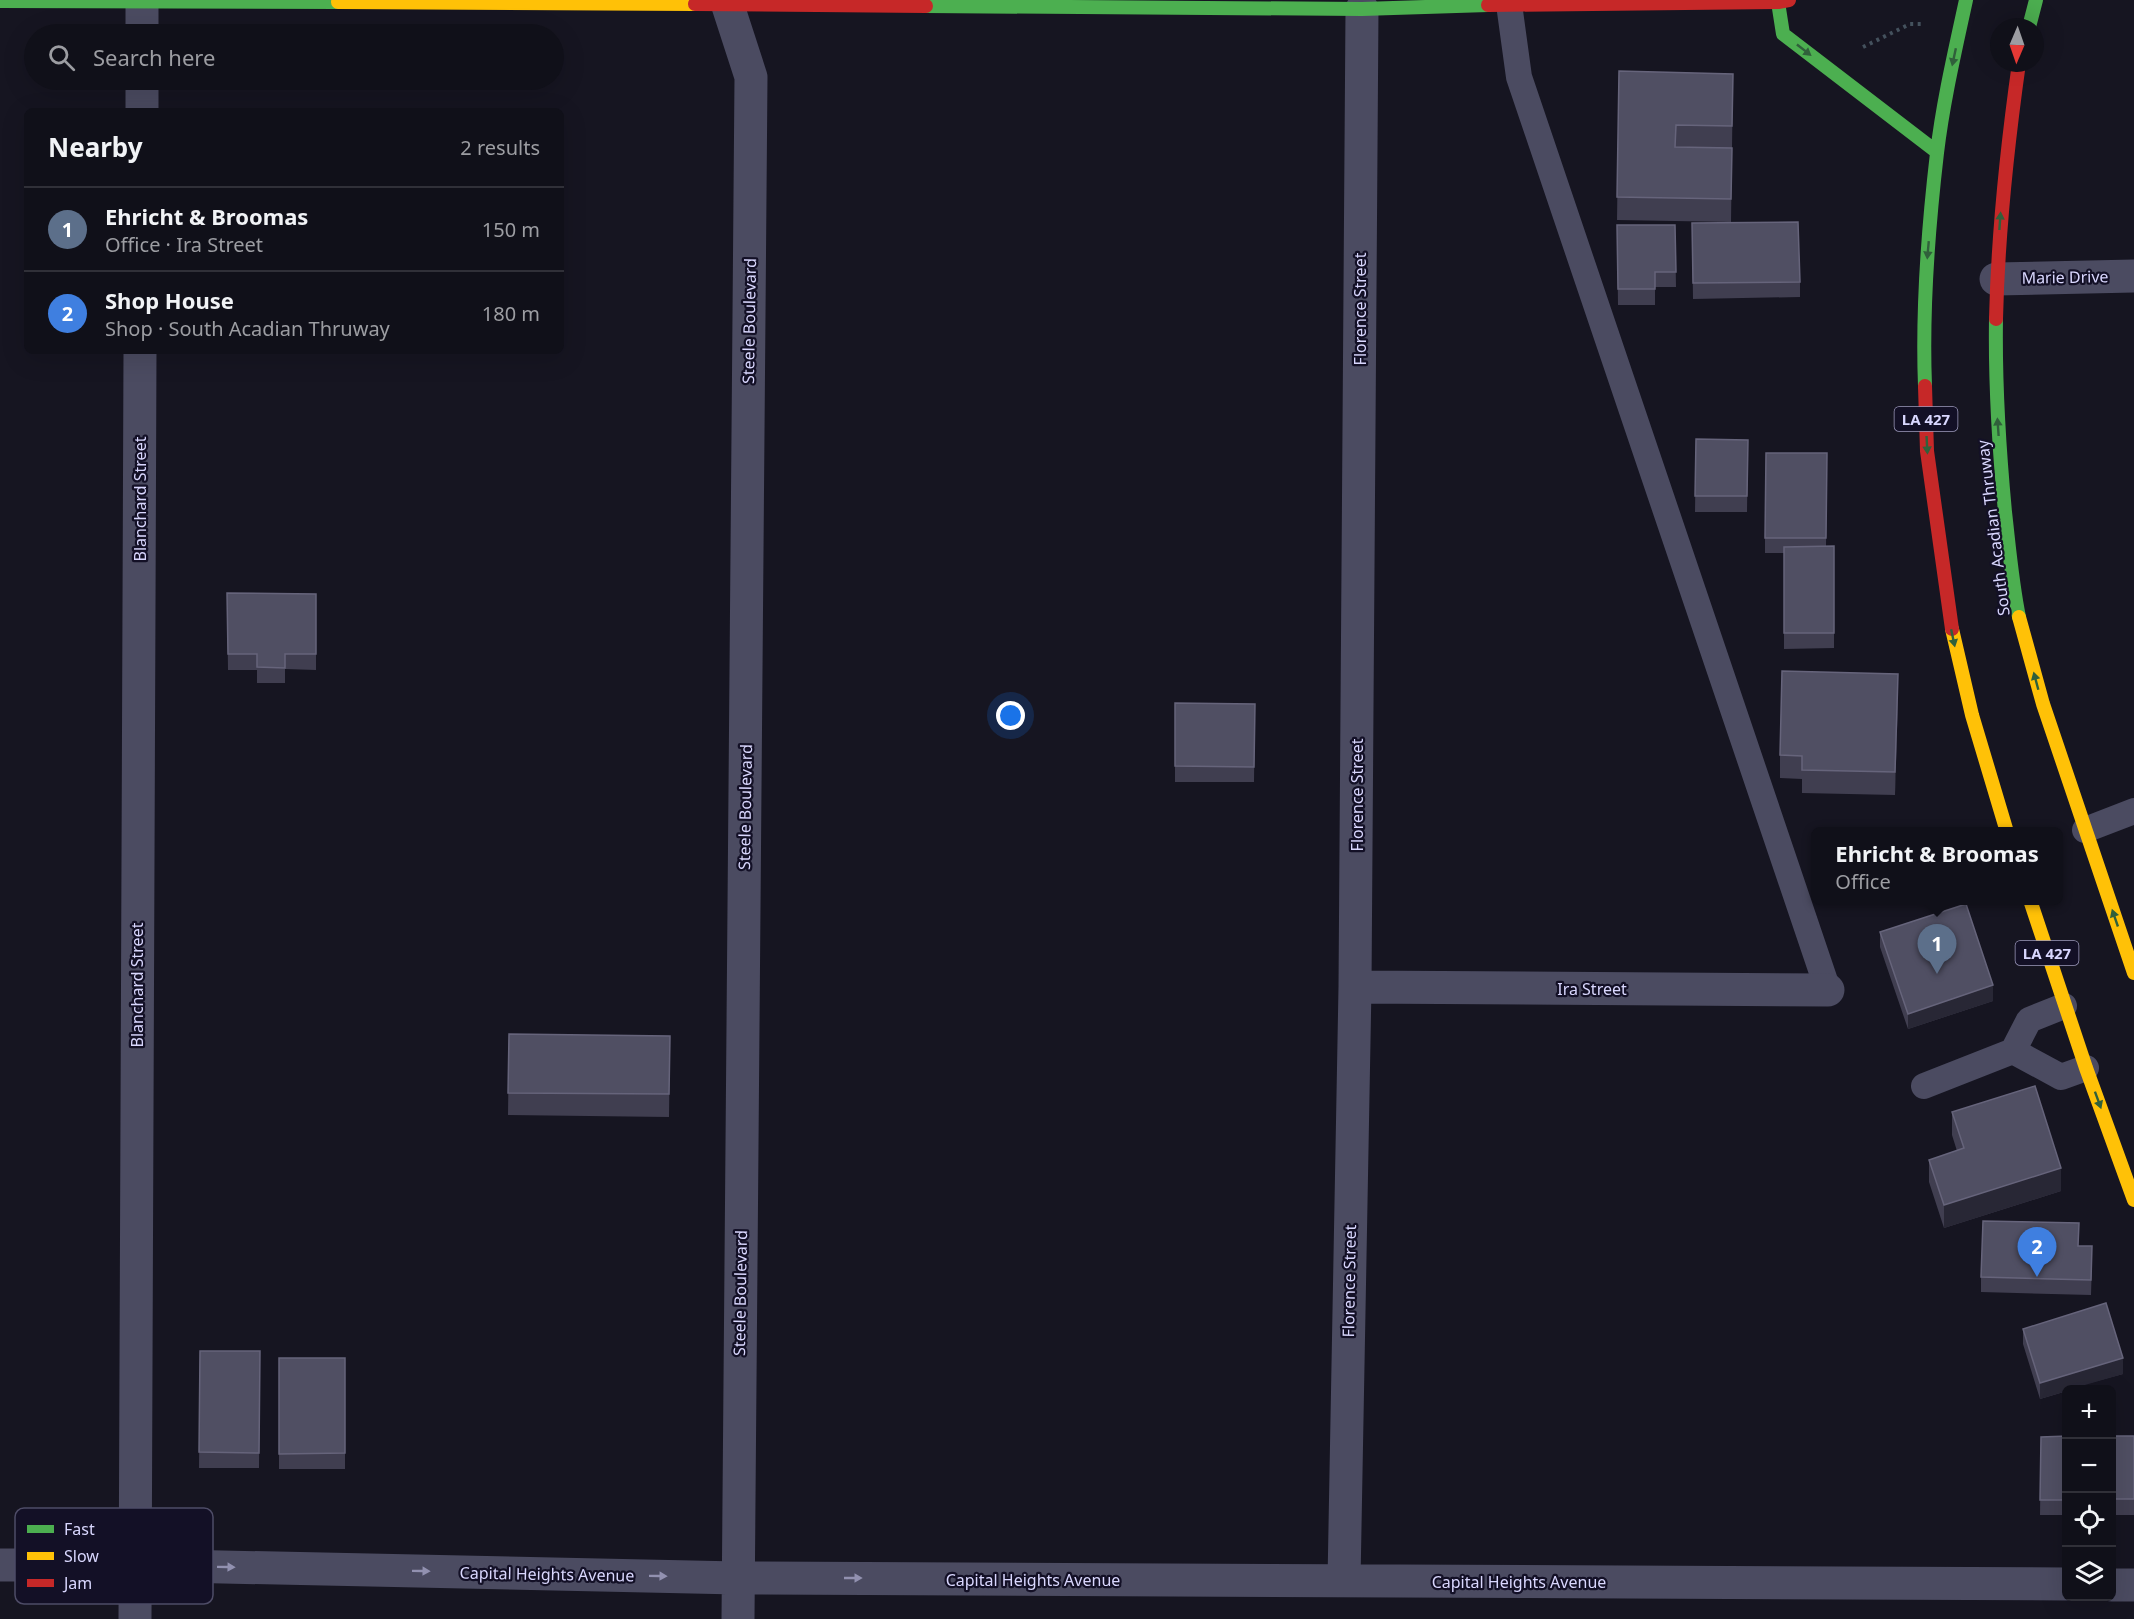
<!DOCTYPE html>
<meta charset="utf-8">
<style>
body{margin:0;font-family:"Noto Sans",sans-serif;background:#1e1e26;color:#f1f3f6}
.controls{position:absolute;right:18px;bottom:18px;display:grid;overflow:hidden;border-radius:9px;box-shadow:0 6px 24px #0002}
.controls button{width:54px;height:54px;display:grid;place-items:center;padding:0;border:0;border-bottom:2px solid #303038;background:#101019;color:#f1f3f6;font:30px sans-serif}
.compass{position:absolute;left:1990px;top:18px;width:54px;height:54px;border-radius:50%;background:#101019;box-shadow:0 6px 24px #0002;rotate:182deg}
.you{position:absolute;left:1011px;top:716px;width:21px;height:21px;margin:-15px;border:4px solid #fff;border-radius:50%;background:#1a73e8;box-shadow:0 0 0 9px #1a73e833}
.badge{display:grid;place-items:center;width:39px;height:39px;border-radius:50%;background:#b45309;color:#fff;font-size:20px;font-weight:700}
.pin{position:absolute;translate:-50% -50px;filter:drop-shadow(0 2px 3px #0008)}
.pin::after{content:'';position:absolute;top:32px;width:21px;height:18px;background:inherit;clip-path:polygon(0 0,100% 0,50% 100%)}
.popup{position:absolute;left:1811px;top:827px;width:252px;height:78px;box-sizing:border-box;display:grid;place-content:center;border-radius:9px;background:#101019;filter:drop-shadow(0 2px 4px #0005);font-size:20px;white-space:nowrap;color:#9c9da2}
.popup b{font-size:22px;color:#f1f3f6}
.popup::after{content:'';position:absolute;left:50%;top:100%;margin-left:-12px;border:12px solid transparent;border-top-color:#101019}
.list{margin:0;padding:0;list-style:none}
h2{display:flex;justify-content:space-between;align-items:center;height:78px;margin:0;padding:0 24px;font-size:26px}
h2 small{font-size:20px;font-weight:400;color:#9c9da2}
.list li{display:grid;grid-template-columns:39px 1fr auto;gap:18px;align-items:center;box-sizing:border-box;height:84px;padding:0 24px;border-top:2px solid #303038}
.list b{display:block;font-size:22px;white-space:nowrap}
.list p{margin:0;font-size:20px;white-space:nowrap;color:#9c9da2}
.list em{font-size:20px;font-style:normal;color:#9c9da2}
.icon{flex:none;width:33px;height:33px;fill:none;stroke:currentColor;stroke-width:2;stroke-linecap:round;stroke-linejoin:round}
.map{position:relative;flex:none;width:2134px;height:1619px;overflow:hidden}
.search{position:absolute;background:#101019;box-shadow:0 6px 24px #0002;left:24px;top:24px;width:540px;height:66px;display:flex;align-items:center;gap:15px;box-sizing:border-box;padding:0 21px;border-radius:33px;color:#9c9da2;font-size:22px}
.panel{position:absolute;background:#101019;box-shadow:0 6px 24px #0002;left:24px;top:108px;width:540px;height:246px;border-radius:9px}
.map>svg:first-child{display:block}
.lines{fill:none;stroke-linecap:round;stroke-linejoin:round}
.path{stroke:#44515d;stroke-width:4;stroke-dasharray:3 4.5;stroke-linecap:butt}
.lane{stroke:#4b4b61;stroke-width:26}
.street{stroke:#4b4b61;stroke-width:33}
.fast{stroke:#4caf50;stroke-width:14}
.slow{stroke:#ffc107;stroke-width:14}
.jam{stroke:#c62828;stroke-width:14}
.wall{fill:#403e50}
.shaded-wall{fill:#282735}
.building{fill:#504f63;stroke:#66647b;stroke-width:1.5}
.oneway{fill:#30603b}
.oneway2{fill:#9291b0}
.labels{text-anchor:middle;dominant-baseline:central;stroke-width:4.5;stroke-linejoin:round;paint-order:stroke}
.shield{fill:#131026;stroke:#9e9bbd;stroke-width:1.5}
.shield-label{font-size:15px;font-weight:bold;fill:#d9d7fe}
.street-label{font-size:16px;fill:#d9d7fe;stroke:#131026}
.key{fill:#131026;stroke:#4e4c67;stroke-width:1.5}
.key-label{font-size:16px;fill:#d9d7fe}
</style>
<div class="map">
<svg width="2134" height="1619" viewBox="0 0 2134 1619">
<rect width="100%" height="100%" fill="#161521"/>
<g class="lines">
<path class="path" d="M1863,47l47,-23h12"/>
<path class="lane" d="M1509,4l10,73 309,913
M2085,830l49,-19
M2013,1051l48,26 25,-9
M1924,1086l89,-35 16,-31 35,-14"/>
<path class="street" d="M726,0l25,77 -13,1542
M142,34v-32
M142,111v-31
M1996,279l138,-3
M1355,987l473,3
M0,1565h134l604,13 1328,6
M1344,1581l11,-594 7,-978
M2112,1585h22
M135,1619l5,-1268"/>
<path class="fast" d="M0,1l338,1
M1778,2l5,32 154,118
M926,6l436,3 126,-4
M2029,27l7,-27
M1996,319c-1,65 3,129 9,193 4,35 7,71 14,105
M1925,386c-3,-77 3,-156 12,-233 6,-51 18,-102 29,-153"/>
<path class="slow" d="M338,2l357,2
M2019,617l24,87 91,269
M1952,629l20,86 35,117
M2030,900l56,168 48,132"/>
<path class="jam" d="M695,4l231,2
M1488,5l290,-3 11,-2
M1996,319c2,-86 11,-171 23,-256
M1925,386l2,65 25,178"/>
</g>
<path class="wall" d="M1619,71l114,3 -2,148 -114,-2z
M1692,223l108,59v15l-107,2z
M1617,225h58l1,62h-21v18h-37z
M1696,439l52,1 -1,72h-52z
M1827,453l-1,93h8v102l-50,1v-96h-19v-15z
M227,593l89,1v76l-31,-1v14h-28v-13h-29z
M1898,697l-3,98 -93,-2v-14l-22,-1v-23z
M1175,703l80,1 -1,78h-79z
M1880,932l113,69 -85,28 -28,-82z
M509,1034l161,2 -1,81 -161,-2z
M1952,1112l109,79 -117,37 -15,-46v-22l28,-9 -5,-16z
M2079,1246l13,16 -1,33 -110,-3v-15z
M2023,1329l100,45 -56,15v2l-27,8 -17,-55z
M200,1351h60l-1,117h-60z
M279,1358h66v111h-66z
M2067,1436v79h-27l1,-78z
M2112,1436h22v79h-22z"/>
<path class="shaded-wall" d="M1898,674v23l-3,98v-23z
M1993,985v16l-85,28v-15z
M2061,1168v23l-117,37v-23z
M2123,1358v16l-52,15h-4v2l-27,8v-16z"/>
<path class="building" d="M1619,71l114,3 -1,52 -56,-1 -1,22 57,1 -1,51 -114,-2z
M1798,222l2,60 -107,1 -1,-60z
M1617,225h58l1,47h-21v17h-37z
M1696,439l52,1 -1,56h-52z
M1766,453h61l-1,85h-61z
M1834,546v87h-50v-86z
M227,593l89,1v60h-31v14l-28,-1v-13h-29z
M1782,671l116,3 -3,98 -93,-2v-14l-22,-1z
M1175,703l80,1 -1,63 -79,-1z
M1966,904l27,81 -85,29 -28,-82z
M509,1034l161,2 -1,58 -161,-1z
M2035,1086l26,82 -117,37 -15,-45 35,-12 -12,-36z
M1983,1221l96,2 -1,23h14l-1,34 -110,-3z
M2106,1303l17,55 -83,25 -17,-54z
M200,1351h60l-1,102 -60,-1z
M279,1358h66v95l-66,1z
M2067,1436v64h-27l1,-63z
M2112,1436h22v63h-22z"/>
<defs><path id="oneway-solid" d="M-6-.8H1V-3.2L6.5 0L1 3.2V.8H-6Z" transform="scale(1.5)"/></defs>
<g class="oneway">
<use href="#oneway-solid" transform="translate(1804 50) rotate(38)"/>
<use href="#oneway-solid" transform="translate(1954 57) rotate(102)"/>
<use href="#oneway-solid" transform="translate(2000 221) rotate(-86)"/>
<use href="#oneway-solid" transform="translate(1928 250) rotate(95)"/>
<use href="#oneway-solid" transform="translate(1998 427) rotate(-94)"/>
<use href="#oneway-solid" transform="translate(1927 445) rotate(87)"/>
<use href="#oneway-solid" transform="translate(1953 638) rotate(78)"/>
<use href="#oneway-solid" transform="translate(2036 681) rotate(-105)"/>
<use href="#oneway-solid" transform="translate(2115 918) rotate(-109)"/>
<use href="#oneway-solid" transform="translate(2098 1100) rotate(70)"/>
</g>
<g class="oneway2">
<use href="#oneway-solid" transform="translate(226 1567) rotate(1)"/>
<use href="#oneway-solid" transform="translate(421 1571) rotate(1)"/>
<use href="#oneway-solid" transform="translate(658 1576) rotate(1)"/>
<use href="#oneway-solid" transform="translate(853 1578)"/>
</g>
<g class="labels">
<g class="shield">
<rect x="1894.5" y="407" width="63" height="24" rx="4.5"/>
<rect x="2015.5" y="941" width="63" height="24" rx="4.5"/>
</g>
<g class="shield-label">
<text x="1926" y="419">LA 427</text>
<text x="2047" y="953">LA 427</text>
</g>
<g class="street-label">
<text transform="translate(2065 277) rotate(-1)">Marie Drive</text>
<text transform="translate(1360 309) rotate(-90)">Florence Street</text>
<text transform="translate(749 321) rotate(-89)">Steele Boulevard</text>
<text transform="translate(140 499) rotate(-90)">Blanchard Street</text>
<text transform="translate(1993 528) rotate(-97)">South Acadian Thruway</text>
<text transform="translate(1357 795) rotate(-90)">Florence Street</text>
<text transform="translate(745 807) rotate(-89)">Steele Boulevard</text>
<text transform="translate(137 985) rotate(-90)">Blanchard Street</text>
<text x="1592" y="989">Ira Street</text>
<text transform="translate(1349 1281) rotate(-89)">Florence Street</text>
<text transform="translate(740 1293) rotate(-89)">Steele Boulevard</text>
<text transform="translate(547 1574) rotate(1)">Capital Heights Avenue</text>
<text x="1033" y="1580">Capital Heights Avenue</text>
<text x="1519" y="1582">Capital Heights Avenue</text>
</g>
</g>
<rect x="15" y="1508" width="198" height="96" rx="9" class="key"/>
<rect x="27" y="1525" width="27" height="8" fill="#4caf50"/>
<rect x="27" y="1552" width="27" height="8" fill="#ffc107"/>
<rect x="27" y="1579" width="27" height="8" fill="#c62828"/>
<g class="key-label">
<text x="64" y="1535">Fast</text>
<text x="64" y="1562">Slow</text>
<text x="64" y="1589">Jam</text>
</g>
</svg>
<div class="controls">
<button>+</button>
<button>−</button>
<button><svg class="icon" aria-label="locate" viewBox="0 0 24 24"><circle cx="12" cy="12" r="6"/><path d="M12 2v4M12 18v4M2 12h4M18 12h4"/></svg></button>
<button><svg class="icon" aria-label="layers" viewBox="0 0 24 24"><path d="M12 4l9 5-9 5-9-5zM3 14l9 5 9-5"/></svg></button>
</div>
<svg class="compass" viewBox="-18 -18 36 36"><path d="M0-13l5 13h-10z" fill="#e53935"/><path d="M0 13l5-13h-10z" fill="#9c9da2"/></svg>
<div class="you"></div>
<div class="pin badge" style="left:1937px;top:974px;background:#5c6f8a">1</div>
<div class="popup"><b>Ehricht &amp; Broomas</b>Office</div>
<div class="pin badge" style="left:2037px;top:1277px;background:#3f7fe0">2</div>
<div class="search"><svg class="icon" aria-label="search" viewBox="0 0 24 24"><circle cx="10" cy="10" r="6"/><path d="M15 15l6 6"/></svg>Search here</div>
<section class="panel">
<h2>Nearby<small>2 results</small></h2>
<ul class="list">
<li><span class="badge" style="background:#5c6f8a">1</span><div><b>Ehricht &amp; Broomas</b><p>Office · Ira Street</p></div><em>150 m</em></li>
<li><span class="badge" style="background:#3f7fe0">2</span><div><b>Shop House</b><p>Shop · South Acadian Thruway</p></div><em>180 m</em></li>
</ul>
</section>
</div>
